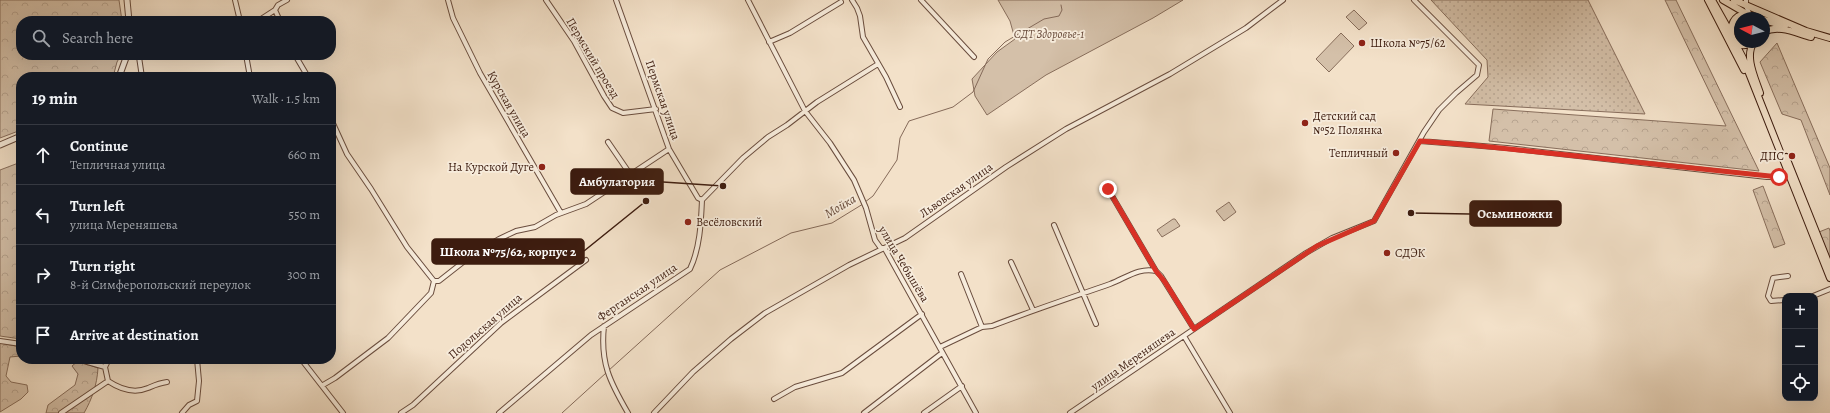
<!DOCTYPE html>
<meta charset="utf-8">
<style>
body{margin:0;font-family:Alegreya,serif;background:#20242c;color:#f1f3f6}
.controls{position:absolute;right:12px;bottom:12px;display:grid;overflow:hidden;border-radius:8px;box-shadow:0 4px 16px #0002}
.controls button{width:36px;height:36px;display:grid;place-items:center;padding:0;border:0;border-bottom:1px solid #363941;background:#171b24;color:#f1f3f6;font:20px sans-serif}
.compass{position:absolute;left:1734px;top:12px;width:36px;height:36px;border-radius:50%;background:#171b24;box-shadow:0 4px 16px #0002;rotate:277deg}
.stop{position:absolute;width:12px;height:12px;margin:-9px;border:3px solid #d93025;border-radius:50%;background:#fff}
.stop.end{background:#d93025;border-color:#fff;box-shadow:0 1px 4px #0008}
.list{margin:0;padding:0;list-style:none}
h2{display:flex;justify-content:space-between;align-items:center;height:52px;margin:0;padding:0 16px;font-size:17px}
h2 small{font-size:13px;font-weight:400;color:#9ea1a6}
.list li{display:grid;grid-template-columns:26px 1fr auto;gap:12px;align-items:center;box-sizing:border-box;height:60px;padding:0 16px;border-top:1px solid #363941}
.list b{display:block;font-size:15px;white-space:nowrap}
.list p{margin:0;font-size:13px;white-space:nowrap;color:#9ea1a6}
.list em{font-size:13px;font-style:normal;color:#9ea1a6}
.icon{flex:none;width:22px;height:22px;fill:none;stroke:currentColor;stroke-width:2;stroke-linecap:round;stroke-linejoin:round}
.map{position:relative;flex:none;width:1830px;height:413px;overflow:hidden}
.search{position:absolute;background:#171b24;box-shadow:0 4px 16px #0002;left:16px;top:16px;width:320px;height:44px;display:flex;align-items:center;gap:10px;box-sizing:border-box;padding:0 14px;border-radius:16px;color:#9ea1a6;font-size:15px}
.panel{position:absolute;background:#171b24;box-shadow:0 4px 16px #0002;left:16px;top:72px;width:320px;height:292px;border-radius:16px}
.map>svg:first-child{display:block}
.grass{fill:url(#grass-dots);stroke:#886e5c}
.forest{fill:url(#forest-crowns);stroke:#886e5c}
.green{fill:#d4c0a9;stroke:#886e5c}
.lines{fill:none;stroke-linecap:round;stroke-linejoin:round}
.stream{stroke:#856a59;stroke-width:1}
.minor-casing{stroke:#6a4d3e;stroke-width:6}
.tertiary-casing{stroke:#6a4d3e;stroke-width:7}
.primary-casing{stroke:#3d1c0f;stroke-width:8}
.minor{stroke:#f7ecdc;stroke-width:4}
.tertiary{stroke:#f7ecdc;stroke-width:5}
.primary{stroke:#f3e1c9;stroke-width:6}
.route{stroke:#d93025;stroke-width:5}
.poi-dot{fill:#8f2418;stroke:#f7ecdc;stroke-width:1.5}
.labels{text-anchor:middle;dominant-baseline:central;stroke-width:3.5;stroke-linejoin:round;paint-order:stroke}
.park-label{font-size:12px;font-style:italic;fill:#6a4d3d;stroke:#f7ecdc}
.poi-label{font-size:12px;fill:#3d1c0f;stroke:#f7ecdc;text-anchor:start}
.street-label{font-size:12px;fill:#3d1c0f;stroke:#f7ecdc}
.water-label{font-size:13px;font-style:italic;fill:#674a3a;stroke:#f7ecdc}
.leader{fill:none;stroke:#3d1c0f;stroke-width:1.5}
.callout-dot{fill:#3d1c0f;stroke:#f7ecdc;stroke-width:1.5}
.callout{fill:#3d1c0f;stroke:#3d1c0f;stroke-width:1.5}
.callout-label{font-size:13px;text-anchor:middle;font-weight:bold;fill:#fff}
</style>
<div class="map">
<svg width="1830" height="413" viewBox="0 0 1830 413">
<defs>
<pattern id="grass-dots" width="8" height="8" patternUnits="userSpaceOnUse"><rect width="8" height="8" fill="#d4c0a9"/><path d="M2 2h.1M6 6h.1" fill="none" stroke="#b7a490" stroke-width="1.8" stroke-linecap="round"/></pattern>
<pattern id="forest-crowns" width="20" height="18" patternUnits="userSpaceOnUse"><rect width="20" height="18" fill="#d4c0a9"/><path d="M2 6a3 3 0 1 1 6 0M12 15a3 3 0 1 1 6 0" fill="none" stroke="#b7a490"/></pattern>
</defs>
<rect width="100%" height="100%" fill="#f3e1c9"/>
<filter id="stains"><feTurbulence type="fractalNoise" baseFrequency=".005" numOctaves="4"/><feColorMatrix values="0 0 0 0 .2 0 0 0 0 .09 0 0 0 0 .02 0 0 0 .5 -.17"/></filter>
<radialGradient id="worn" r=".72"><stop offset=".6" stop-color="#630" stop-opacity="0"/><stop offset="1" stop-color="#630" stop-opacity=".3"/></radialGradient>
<path class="grass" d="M1431,0h157l57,114 -180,-10 23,-27 -1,-17z"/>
<path class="forest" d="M0,0h119l3,21h-101v34h100l-4,7 -4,15h-92v53l-21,8z
M1665,0h11l83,171 -270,-30 4,-32 233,17z
M1777,43l53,125v27l-29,-75 -19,-6 -22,-52z
M21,162v177l-21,-3v-166z
M1763,186l22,58 -11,4 -21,-58z
M1829,228l1,3v29l-11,-28z
M0,343l21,4v9l-11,1 -4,19 5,6 16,3 1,7 -7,7 -21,13z
M78,361l20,7c-1,17 -6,31 -14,45h-38l2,-8 27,-20 3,-11 -6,-8z"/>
<path class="green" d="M998,0h185l-30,18 -107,57 -59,40 -12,-19 -3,-17 25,-27 18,-13 -5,-18z
M1354,10l13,13 -8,7 -13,-13z
M1341,33l13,13 -25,26 -13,-13z
M1229,202l7,10 -12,9 -8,-10z
M1173,219h2l5,7 -18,11 -5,-7z"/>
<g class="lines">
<path class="stream" d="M865,202l8,-6 24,-36 3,-22 9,-17 44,-14 20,-15 15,-33 17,-17 39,-23 15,-3 3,-6 -1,-5
M608,371l112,-101 71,-37 41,-10 31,-19
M562,413l44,-40"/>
<g class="minor-casing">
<path id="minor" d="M235,0l5,21
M448,0l5,18 27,55 81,140
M546,0l28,41 30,55 8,12 11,5 33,-4
M616,0l53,149 29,49 4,2
M748,0l57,111 25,32 24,37 12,28 9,32 5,7 5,2 91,164
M852,0l5,8 3,8 3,21 23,40 14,30
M921,0l53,57
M1746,0v6l4,9
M275,10l3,-5 9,-5
M258,21l17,-11 5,11
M769,42l21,-9 51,-31
M137,55l2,2 3,20
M246,55l4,22
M295,55l13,22
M1420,141l87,7 260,29h12l12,-4
M608,142l22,32
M1108,189l48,82 5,5 33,53
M1054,225l42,99
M1011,262l22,48
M961,274l21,53
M434,281h5l37,-29 23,-13 17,-8 19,-4 21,-12 30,-11 83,-55
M1813,296l17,-7
M1785,300l-14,1 -3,-5 5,-18 15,-2
M604,326c-4,37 6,56 24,87
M1184,336l46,77
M0,341l21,3
M940,347l42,-20 10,-1c39,-15 78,-28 118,-42 16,-6 29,-17 46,-13
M77,359l28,8 3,14c12,8 26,13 40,7 7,-3 11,-5 19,-6
M301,359l42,54
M105,367l4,-8
M323,385l12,-7 53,-40 43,-45 3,-12 -27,-34 -36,-58 -24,-35 -16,-35
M774,399l21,-12 47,-14 80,-59
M61,413l47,-32
M182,413l7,-8 8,-4 2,-20 -2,-22
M401,413l12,-8 88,-82 85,-63
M499,413l92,-78 99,-66c10,-21 11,-46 12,-69l41,-42 25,-21 19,-12 30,-23 61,-38
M654,413l39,-41 38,-33 34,-26 84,-48 56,-27 101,-71 60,-38 104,-55 76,-46 37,-28
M864,413l78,-60
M924,413l38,-27
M1070,413l236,-160 26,-15 42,-17 50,-89 15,-22 17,-17 21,-18 2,-10 -65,-65"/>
</g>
<g class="tertiary-casing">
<path id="tertiary" d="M127,0l2,21
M119,77l8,-22
M0,145l21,-9"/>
</g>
<g class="primary-casing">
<path id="primary" d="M1708,0l36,70
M1712,0l18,32
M1723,0l24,14
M1734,0l72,31 24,7
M1764,20l21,6
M1764,32c14,-8 32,1 47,5
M1733,39l10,19 87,220
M1754,42c-10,14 1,36 6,51
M1754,42c-33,17 -28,-42 1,-24
M1786,157l44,110"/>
</g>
<use href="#minor" class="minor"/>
<use href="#tertiary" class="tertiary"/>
<use href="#primary" class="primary"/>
</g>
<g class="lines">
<path class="route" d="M1108,189l48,82 9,11 29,47 123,-83 57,-25 46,-80 51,4 308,32"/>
</g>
<g class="poi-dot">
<circle cx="1362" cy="43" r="4"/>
<circle cx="1305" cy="123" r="4"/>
<circle cx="1396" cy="153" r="4"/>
<circle cx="1792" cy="156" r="4"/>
<circle cx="542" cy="167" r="4"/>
<circle cx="688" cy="222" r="4"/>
<circle cx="1387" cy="253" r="4"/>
</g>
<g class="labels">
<g class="park-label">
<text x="1049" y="34">СДТ Здоровье-1</text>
</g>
<g class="poi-label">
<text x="1370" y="43">Школа №75/62</text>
<text x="1313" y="116">Детский сад<tspan x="1313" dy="14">№52 Полянка</tspan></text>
<text x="1388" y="153" text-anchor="end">Тепличный</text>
<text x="1784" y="156" text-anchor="end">ДПС</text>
<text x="534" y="167" text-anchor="end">На Курской Дуге</text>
<text x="696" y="222">Весёловский</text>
<text x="1395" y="253">СДЭК</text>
</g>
<g class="street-label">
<text transform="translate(593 58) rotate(59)">Пермский проезд</text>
<text transform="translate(663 100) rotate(71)">Пермская улица</text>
<text transform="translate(509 104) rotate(60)">Курская улица</text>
<text transform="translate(956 190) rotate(-35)">Львовская улица</text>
<text transform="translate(904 264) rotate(59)">улица Чебышёва</text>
<text transform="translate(637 292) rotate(-34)">Ферганская улица</text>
<text transform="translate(485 326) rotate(-41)">Подольская улица</text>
<text transform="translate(1133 359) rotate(-35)">улица Мереняшева</text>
</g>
<g class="water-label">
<text transform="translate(840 206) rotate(-31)">Мойка</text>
</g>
</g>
<path class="leader" d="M723 186L663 182M1411 213L1470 214M646 201L584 251"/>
<g class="callout-dot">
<circle cx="723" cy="186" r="4"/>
<circle cx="1411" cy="213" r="4"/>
<circle cx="646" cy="201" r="4"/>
</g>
<g class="callout">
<rect x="571" y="169" width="92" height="25" rx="4"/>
<rect x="1470" y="201" width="91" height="25" rx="4"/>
<rect x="432" y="239" width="152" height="25" rx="4"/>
</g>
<g class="callout-label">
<text x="617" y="186">Амбулатория</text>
<text x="1515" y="218">Осьминожки</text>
<text x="508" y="256">Школа №75/62, корпус 2</text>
</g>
<rect width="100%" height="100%" filter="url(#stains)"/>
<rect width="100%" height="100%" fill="url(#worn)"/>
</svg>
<div class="controls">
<button>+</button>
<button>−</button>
<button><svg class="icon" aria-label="locate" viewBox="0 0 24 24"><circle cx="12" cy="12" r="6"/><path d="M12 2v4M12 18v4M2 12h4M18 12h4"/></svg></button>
</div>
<svg class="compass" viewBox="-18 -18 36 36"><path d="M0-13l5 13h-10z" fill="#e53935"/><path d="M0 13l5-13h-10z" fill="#9ea1a6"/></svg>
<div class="stop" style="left:1779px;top:177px"></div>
<div class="stop end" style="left:1108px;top:189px"></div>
<div class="search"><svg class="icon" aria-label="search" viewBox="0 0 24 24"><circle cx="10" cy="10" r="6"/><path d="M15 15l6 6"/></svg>Search here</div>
<section class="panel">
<h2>19 min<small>Walk · 1.5 km</small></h2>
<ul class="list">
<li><svg class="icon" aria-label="ahead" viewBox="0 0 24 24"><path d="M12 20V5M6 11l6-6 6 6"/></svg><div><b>Continue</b><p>Тепличная улица</p></div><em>660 m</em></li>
<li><svg class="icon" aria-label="left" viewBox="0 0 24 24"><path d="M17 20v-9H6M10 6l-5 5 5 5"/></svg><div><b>Turn left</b><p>улица Мереняшева</p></div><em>550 m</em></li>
<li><svg class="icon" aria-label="right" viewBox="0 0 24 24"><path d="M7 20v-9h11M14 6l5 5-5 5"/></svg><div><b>Turn right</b><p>8-й Симферопольский переулок</p></div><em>300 m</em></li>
<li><svg class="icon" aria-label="arrive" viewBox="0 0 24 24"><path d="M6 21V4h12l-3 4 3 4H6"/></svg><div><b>Arrive at destination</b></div></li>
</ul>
</section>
</div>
